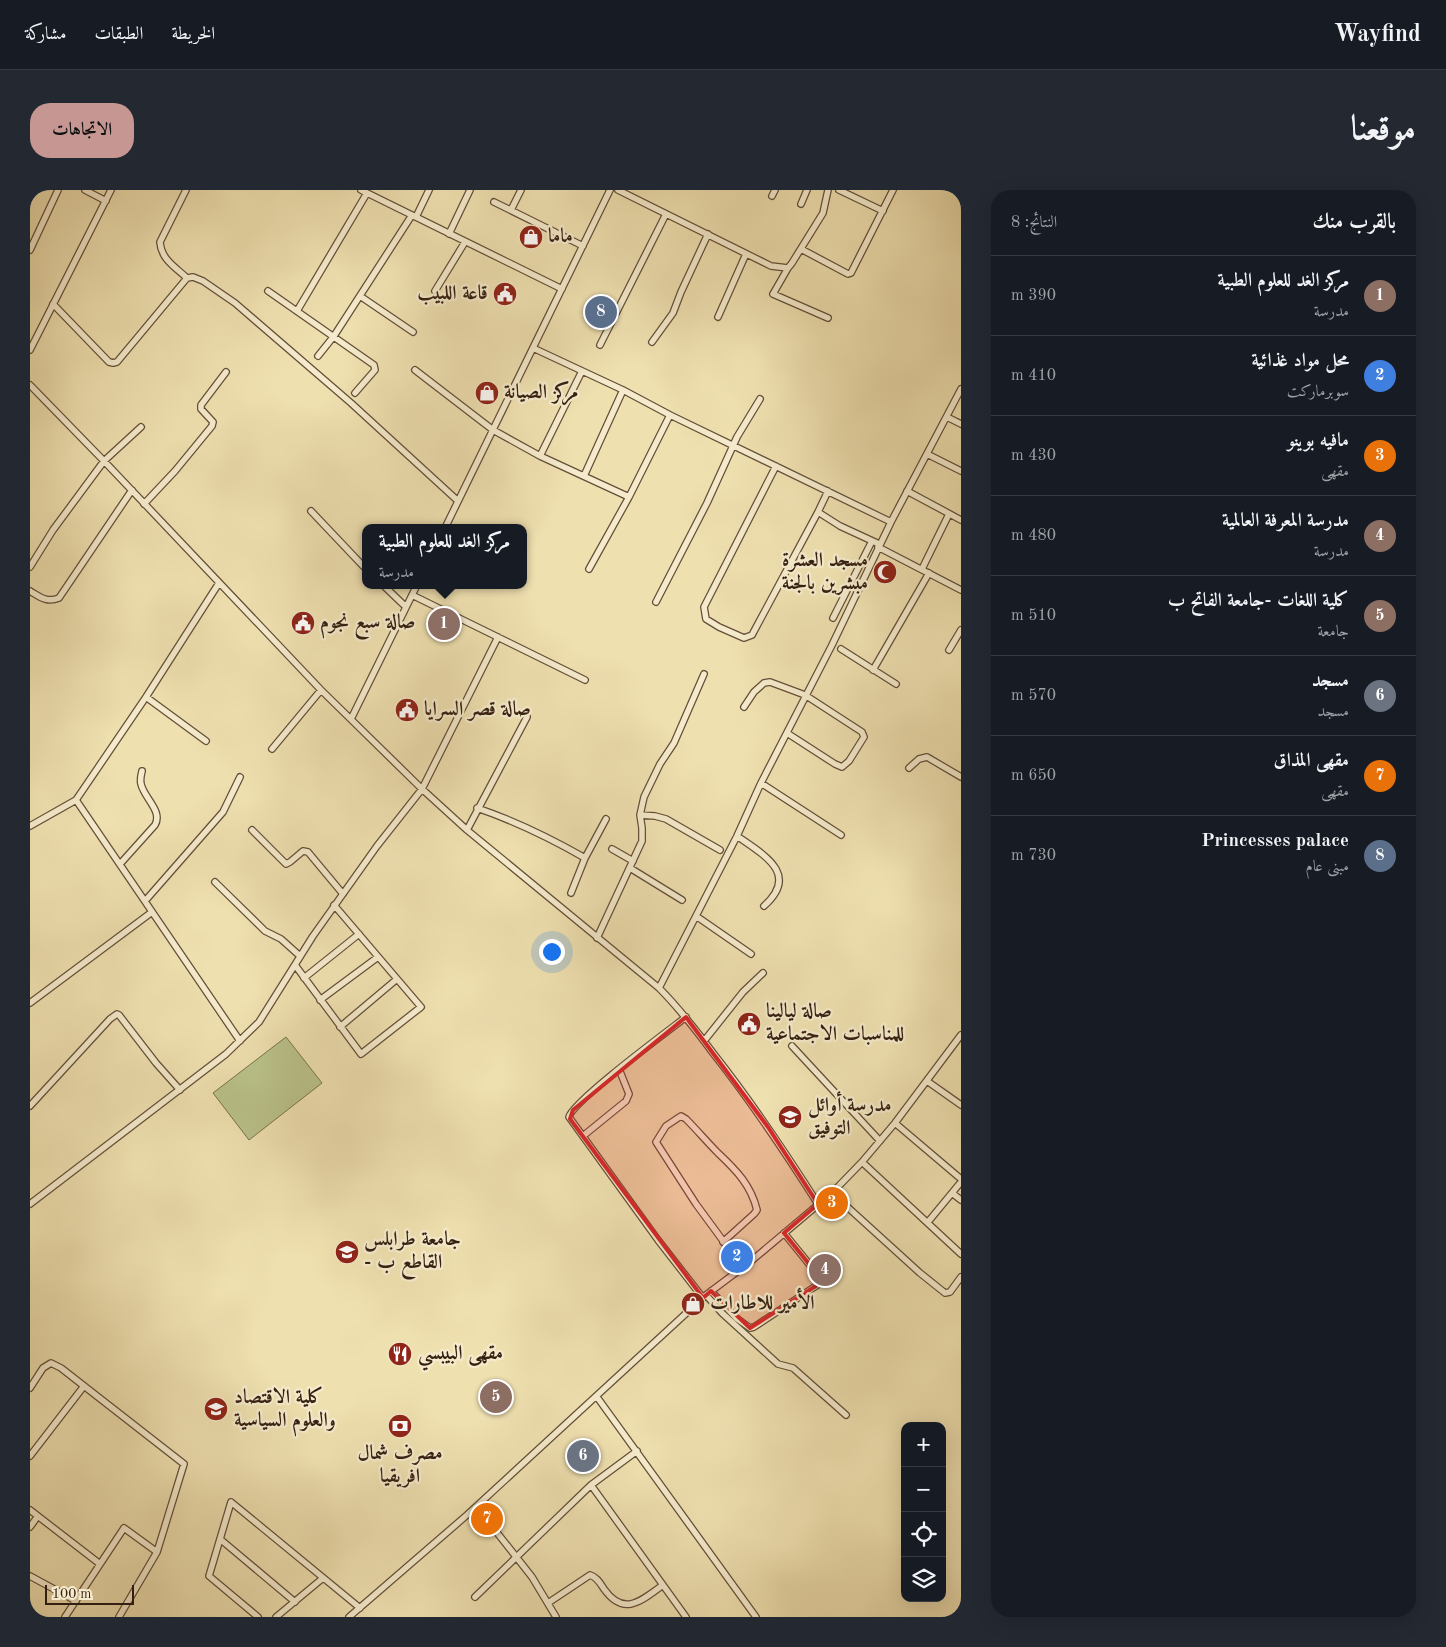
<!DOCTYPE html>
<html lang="ar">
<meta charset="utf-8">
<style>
body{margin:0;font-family:"Old Standard TT",Amiri,serif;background:#242831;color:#f1f3f6;direction:rtl}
.controls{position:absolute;right:15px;bottom:15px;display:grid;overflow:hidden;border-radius:10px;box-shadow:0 5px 20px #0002}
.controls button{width:45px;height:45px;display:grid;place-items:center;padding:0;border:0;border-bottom:1px solid #363941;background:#171b24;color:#f1f3f6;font:25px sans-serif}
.scale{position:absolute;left:15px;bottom:12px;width:89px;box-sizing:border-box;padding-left:5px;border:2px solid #341f11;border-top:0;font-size:14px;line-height:18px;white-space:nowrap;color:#341f11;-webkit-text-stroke:4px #f5ebcc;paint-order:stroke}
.you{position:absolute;left:521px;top:761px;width:18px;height:18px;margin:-12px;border:4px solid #fff;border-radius:50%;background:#1a73e8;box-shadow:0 0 0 8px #1a73e833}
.badge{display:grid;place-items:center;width:32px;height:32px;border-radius:50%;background:#c59692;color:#fff;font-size:16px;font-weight:700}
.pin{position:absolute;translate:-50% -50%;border:2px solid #fff;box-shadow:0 1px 5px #0006}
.popup{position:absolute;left:332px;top:334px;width:165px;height:65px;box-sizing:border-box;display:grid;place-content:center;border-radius:10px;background:#171b24;filter:drop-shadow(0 1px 4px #0005);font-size:16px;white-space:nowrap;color:#9ea1a6}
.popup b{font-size:19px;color:#f1f3f6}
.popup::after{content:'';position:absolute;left:50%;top:100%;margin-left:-10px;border:10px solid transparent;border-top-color:#171b24}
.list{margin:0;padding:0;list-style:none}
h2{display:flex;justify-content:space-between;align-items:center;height:65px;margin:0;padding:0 20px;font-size:21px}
h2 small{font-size:16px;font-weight:400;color:#9ea1a6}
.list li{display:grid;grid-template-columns:32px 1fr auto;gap:15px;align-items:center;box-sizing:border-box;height:80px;padding:0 20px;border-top:1px solid #363941}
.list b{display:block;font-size:19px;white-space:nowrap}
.list p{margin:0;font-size:16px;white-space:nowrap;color:#9ea1a6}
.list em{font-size:16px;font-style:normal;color:#9ea1a6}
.icon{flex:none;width:28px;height:28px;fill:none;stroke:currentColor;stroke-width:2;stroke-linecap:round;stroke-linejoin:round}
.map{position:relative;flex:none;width:931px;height:1427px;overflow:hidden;direction:ltr;border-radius:20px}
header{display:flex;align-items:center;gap:30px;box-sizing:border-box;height:70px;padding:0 25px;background:#171b24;border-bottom:1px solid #363941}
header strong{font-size:24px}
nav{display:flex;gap:28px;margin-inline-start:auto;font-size:18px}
.intro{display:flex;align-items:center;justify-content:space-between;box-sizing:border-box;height:120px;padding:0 30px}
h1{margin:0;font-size:35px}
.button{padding:12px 22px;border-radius:20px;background:#c59692;color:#111;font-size:18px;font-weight:700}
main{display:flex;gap:30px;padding:0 30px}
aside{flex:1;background:#171b24;border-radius:20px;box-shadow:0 5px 20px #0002}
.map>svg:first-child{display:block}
.green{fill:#bac28a;stroke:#77704e}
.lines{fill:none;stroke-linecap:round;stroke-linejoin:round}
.minor-casing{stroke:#634f39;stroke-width:8}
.minor{stroke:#f5ebcc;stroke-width:5.5}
.marked{fill:#d62828;fill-opacity:0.2;stroke:#d62828;stroke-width:4;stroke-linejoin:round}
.labels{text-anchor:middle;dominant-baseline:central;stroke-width:4.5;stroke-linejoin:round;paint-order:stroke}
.poi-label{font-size:20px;font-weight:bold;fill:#341f11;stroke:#f5ebcc;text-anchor:start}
</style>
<header>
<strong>Wayfind</strong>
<nav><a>الخريطة</a><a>الطبقات</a><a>مشاركة</a></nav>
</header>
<div class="intro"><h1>موقعنا</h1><a class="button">الاتجاهات</a></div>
<main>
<aside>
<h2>بالقرب منك<small>النتائج: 8</small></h2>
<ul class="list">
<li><span class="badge" style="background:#8d6e63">1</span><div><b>مركز الغد للعلوم الطبية</b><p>مدرسة</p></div><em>390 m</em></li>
<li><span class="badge" style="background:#3f7fe0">2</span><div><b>محل مواد غذائية</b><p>سوبرماركت</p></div><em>410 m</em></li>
<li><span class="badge" style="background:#e8710a">3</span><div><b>مافيه بوينو</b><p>مقهى</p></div><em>430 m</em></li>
<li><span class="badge" style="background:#8d6e63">4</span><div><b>مدرسة المعرفة العالمية</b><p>مدرسة</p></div><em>480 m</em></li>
<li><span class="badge" style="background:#8d6e63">5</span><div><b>كلية اللغات -جامعة الفاتح ب</b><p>جامعة</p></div><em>510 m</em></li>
<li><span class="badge" style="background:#6b7280">6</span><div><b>مسجد</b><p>مسجد</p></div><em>570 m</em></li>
<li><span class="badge" style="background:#e8710a">7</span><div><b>مقهى المذاق</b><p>مقهى</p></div><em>650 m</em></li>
<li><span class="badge" style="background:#5c6f8a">8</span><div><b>Princesses palace</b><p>مبنى عام</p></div><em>730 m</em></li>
</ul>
</aside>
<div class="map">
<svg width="931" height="1427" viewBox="0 0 931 1427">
<rect width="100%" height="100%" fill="#efe0b0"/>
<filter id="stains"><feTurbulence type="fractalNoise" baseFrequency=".004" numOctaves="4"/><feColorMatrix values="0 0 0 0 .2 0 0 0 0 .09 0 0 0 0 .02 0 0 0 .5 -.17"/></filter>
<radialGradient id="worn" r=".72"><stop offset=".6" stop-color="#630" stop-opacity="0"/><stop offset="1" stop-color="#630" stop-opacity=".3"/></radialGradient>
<path class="green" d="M256,847l36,46 -73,57 -36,-47z"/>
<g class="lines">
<g class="minor-casing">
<path id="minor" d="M55,0l21,11
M156,0l-26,52c1,17 15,25 27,36l6,-1 10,4 32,22 116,100 107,98
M331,0l201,99
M588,0l153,76 17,2 4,-5 31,-50 5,-23
M809,0l44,21
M742,6l3,-6
M464,12l89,44
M771,14l6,-14
M481,20l10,-20
M386,27l13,-27
M419,44l21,-44
M771,59l47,25 3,-1 42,-83
M0,60l28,-60
M758,78l-15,26 55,24
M238,101l106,74 1,5 -20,23
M405,101l30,-49
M330,106l53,36
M23,114l56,58 4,1 4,-1 70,-84
M267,121l70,-118
M688,127l28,-63
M622,152l21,-29 8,-21 27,-58
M570,155l66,-131
M503,158l90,42 47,25 221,107
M0,160l81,-160
M288,166l16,-20 78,-121
M385,180l78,60 47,26 89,41
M0,195l74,76 217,229 101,99 45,41 192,158c20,20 37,42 54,65 38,48 72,99 105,151
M917,227l14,7
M897,264l34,17
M510,266l42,-85
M746,276l-72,141 2,12 13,8 25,11 8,-3 66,-123 22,14 39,18
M554,286l39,-86
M877,301l54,29
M114,314l31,-33 37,-45 1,-4 -12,-13v-4l25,-33
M281,321l54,57
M788,322l10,-21
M415,338l165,-338
M848,357l83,43
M0,377l23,-37 51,-69 37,-34
M559,379l40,-72 41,-82
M892,379l27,-55
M353,395l23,22
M0,401c10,6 17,12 29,7l73,-108
M382,405l173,85
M626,412l51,-99 30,-66 23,-38
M803,428l39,-77
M811,459l55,35
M919,460l12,-20
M843,480l56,-97
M116,507l60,44
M714,517l10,-15 10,-9 6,-1 35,13 57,37 2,5 -15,24 -7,6 -7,-3 -48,-31
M321,529l66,-134
M242,559l49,-59
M879,578l10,-9 8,-2 34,20
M731,593l80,52
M46,610l164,241
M447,618c38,13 73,30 108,50
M610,625l15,1 11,3 54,31
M0,636l46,-26 70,-103 73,-114
M222,640l34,34 4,-2 13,-11 5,1 35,42
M437,640l60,-113
M707,646c27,19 63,38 27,70
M582,659l21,12
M90,674l35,-39c8,-14 -11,-27 -14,-41 -1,-4 0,-9 1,-13
M600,678l52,32
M185,692l50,49 16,8 19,17
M541,703l14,-35 21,-39
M115,711l78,-89 17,-35
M666,726l55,38
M567,748l45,-97v-13l-2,-13 4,-18 16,-33 14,-21 30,-69
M265,775l66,89 60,-47 -87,-102
M274,788l55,-44
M629,798l78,-152 24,-53 71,-138 59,-123 70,-133
M290,810l58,-43
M0,813l122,-91
M656,827c-18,14 -114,85 -117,100l89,123 45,58
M310,837l57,-48
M674,851l39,-49 20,-19
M762,856l88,95
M897,891l34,24
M0,916l80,-87 7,-5 2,1 37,48 24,27
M865,933l66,56
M553,946l43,-35 3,-7 -10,-25
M832,972l99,92
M802,1003l88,80 25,20 5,-1 11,-15
M922,1003l9,7
M0,1014l196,-150 33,-32 54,-86 64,-90 45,-57 76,-152
M898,1032l33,-40
M693,1052l31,-28 3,-4c-6,-25 -21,-40 -39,-57 -11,-11 -21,-23 -32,-34l-5,-3 -15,10 -10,16 40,62 47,64
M681,1101l25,27 14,10 4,-1 65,-43 2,-3 -3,-6 -34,-42
M676,1105l16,18 56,51 15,4 53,47
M0,1198l13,-20 8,-5 10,5 123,96 -27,88 -38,65
M567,1207l159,220
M0,1266l54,-70
M561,1295l95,132
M0,1320l70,54
M461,1335l41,52 24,40
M0,1337l8,-11
M190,1349l75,63
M0,1386l46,25
M445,1407l116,-112 46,-34
M518,1413l42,-28c7,2 10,8 14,14 20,28 37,12 59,-4
M35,1427l59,-89 33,24
M228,1427l-49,-41 22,-74 129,106
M246,1427l47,-39
M319,1427l118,-102 239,-220 44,-33 82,-69 30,-31 33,-39 66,-88"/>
</g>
<use href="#minor" class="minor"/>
</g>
<path class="marked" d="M656,827l82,110 50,77 -34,29 34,42 1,9 -69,44 -39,-37 -8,7 -133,-179 3,-9z"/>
<defs>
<g id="shop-disc" transform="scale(1.25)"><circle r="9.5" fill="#8f2418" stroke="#f5ebcc"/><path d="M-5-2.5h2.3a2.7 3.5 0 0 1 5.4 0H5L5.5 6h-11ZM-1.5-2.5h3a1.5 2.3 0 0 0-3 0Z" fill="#fff"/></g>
<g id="civic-disc" transform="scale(1.25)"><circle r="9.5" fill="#8f2418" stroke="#f5ebcc"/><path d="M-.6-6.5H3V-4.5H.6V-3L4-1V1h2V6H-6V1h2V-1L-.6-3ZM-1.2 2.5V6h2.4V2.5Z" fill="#fff"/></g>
<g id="mosque-disc" transform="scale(1.25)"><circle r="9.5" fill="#8f2418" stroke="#f5ebcc"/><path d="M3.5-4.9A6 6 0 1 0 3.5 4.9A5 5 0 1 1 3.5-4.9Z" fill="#fff"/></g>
<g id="school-disc" transform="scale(1.25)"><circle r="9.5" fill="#8f2418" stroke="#f5ebcc"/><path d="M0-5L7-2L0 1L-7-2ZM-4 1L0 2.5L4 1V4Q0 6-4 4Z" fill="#fff"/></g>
<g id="university-disc" transform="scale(1.25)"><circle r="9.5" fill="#8f2418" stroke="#f5ebcc"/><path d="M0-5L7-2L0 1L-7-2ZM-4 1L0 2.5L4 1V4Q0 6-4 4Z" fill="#fff"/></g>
<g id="restaurant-disc" transform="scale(1.25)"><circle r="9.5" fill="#8f2418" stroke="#f5ebcc"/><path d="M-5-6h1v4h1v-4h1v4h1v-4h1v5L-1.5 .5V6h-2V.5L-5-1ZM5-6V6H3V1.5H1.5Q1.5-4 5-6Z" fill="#fff"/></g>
<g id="bank-disc" transform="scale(1.25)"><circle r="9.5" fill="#8f2418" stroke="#f5ebcc"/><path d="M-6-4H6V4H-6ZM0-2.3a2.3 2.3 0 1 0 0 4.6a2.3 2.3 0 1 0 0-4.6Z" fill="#fff"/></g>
</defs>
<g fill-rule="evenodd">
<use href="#shop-disc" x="501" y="47"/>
<use href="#civic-disc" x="475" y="104"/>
<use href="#shop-disc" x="457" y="203"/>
<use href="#mosque-disc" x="855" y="382"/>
<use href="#civic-disc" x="273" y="433"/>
<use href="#civic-disc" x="377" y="520"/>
<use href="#civic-disc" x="719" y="834"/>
<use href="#school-disc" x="760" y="927"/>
<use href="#university-disc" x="317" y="1062"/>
<use href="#shop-disc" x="663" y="1114"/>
<use href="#restaurant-disc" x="370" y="1164"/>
<use href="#university-disc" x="186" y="1219"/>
<use href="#bank-disc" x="370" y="1236"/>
</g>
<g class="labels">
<g class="poi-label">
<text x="518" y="47">ماما</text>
<text x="458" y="104" text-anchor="end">قاعة اللبيب</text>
<text x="474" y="203">مركز الصيانة</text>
<text x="838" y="371" text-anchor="end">مسجد العشرة<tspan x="838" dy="23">مبشرين بالجنة</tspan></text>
<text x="290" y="433">صالة سبع نجوم</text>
<text x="394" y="520">صالة قصر السرايا</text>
<text x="736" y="822">صالة ليالينا<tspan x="736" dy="23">للمناسبات الاجتماعية</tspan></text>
<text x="778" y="916">مدرسة أوائل<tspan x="778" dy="23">التوفيق</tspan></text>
<text x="334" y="1050">جامعة طرابلس<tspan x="334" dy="23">- القاطع ب</tspan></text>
<text x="680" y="1114">الأمير للاطارات</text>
<text x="388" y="1164">مقهى البيبسي</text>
<text x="204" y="1208">كلية الاقتصاد<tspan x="204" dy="23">والعلوم السياسية</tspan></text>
<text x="370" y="1264" text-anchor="middle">مصرف شمال<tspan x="370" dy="23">افريقيا</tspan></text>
</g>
</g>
<rect width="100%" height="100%" filter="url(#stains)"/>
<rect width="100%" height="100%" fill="url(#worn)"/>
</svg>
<div class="controls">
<button>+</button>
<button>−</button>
<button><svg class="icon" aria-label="locate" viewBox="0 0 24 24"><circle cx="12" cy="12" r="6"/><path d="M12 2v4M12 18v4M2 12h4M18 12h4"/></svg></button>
<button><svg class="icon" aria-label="layers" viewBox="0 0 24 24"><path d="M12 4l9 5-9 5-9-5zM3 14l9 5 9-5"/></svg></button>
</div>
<div class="scale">100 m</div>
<div class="you"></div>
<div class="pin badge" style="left:414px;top:434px;background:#8d6e63">1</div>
<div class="popup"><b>مركز الغد للعلوم الطبية</b>مدرسة</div>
<div class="pin badge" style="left:707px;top:1067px;background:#3f7fe0">2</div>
<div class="pin badge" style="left:802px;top:1013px;background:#e8710a">3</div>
<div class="pin badge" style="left:795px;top:1080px;background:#8d6e63">4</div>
<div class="pin badge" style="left:466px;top:1207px;background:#8d6e63">5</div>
<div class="pin badge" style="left:553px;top:1266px;background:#6b7280">6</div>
<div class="pin badge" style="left:457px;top:1329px;background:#e8710a">7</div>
<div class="pin badge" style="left:571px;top:122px;background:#5c6f8a">8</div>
</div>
</main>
